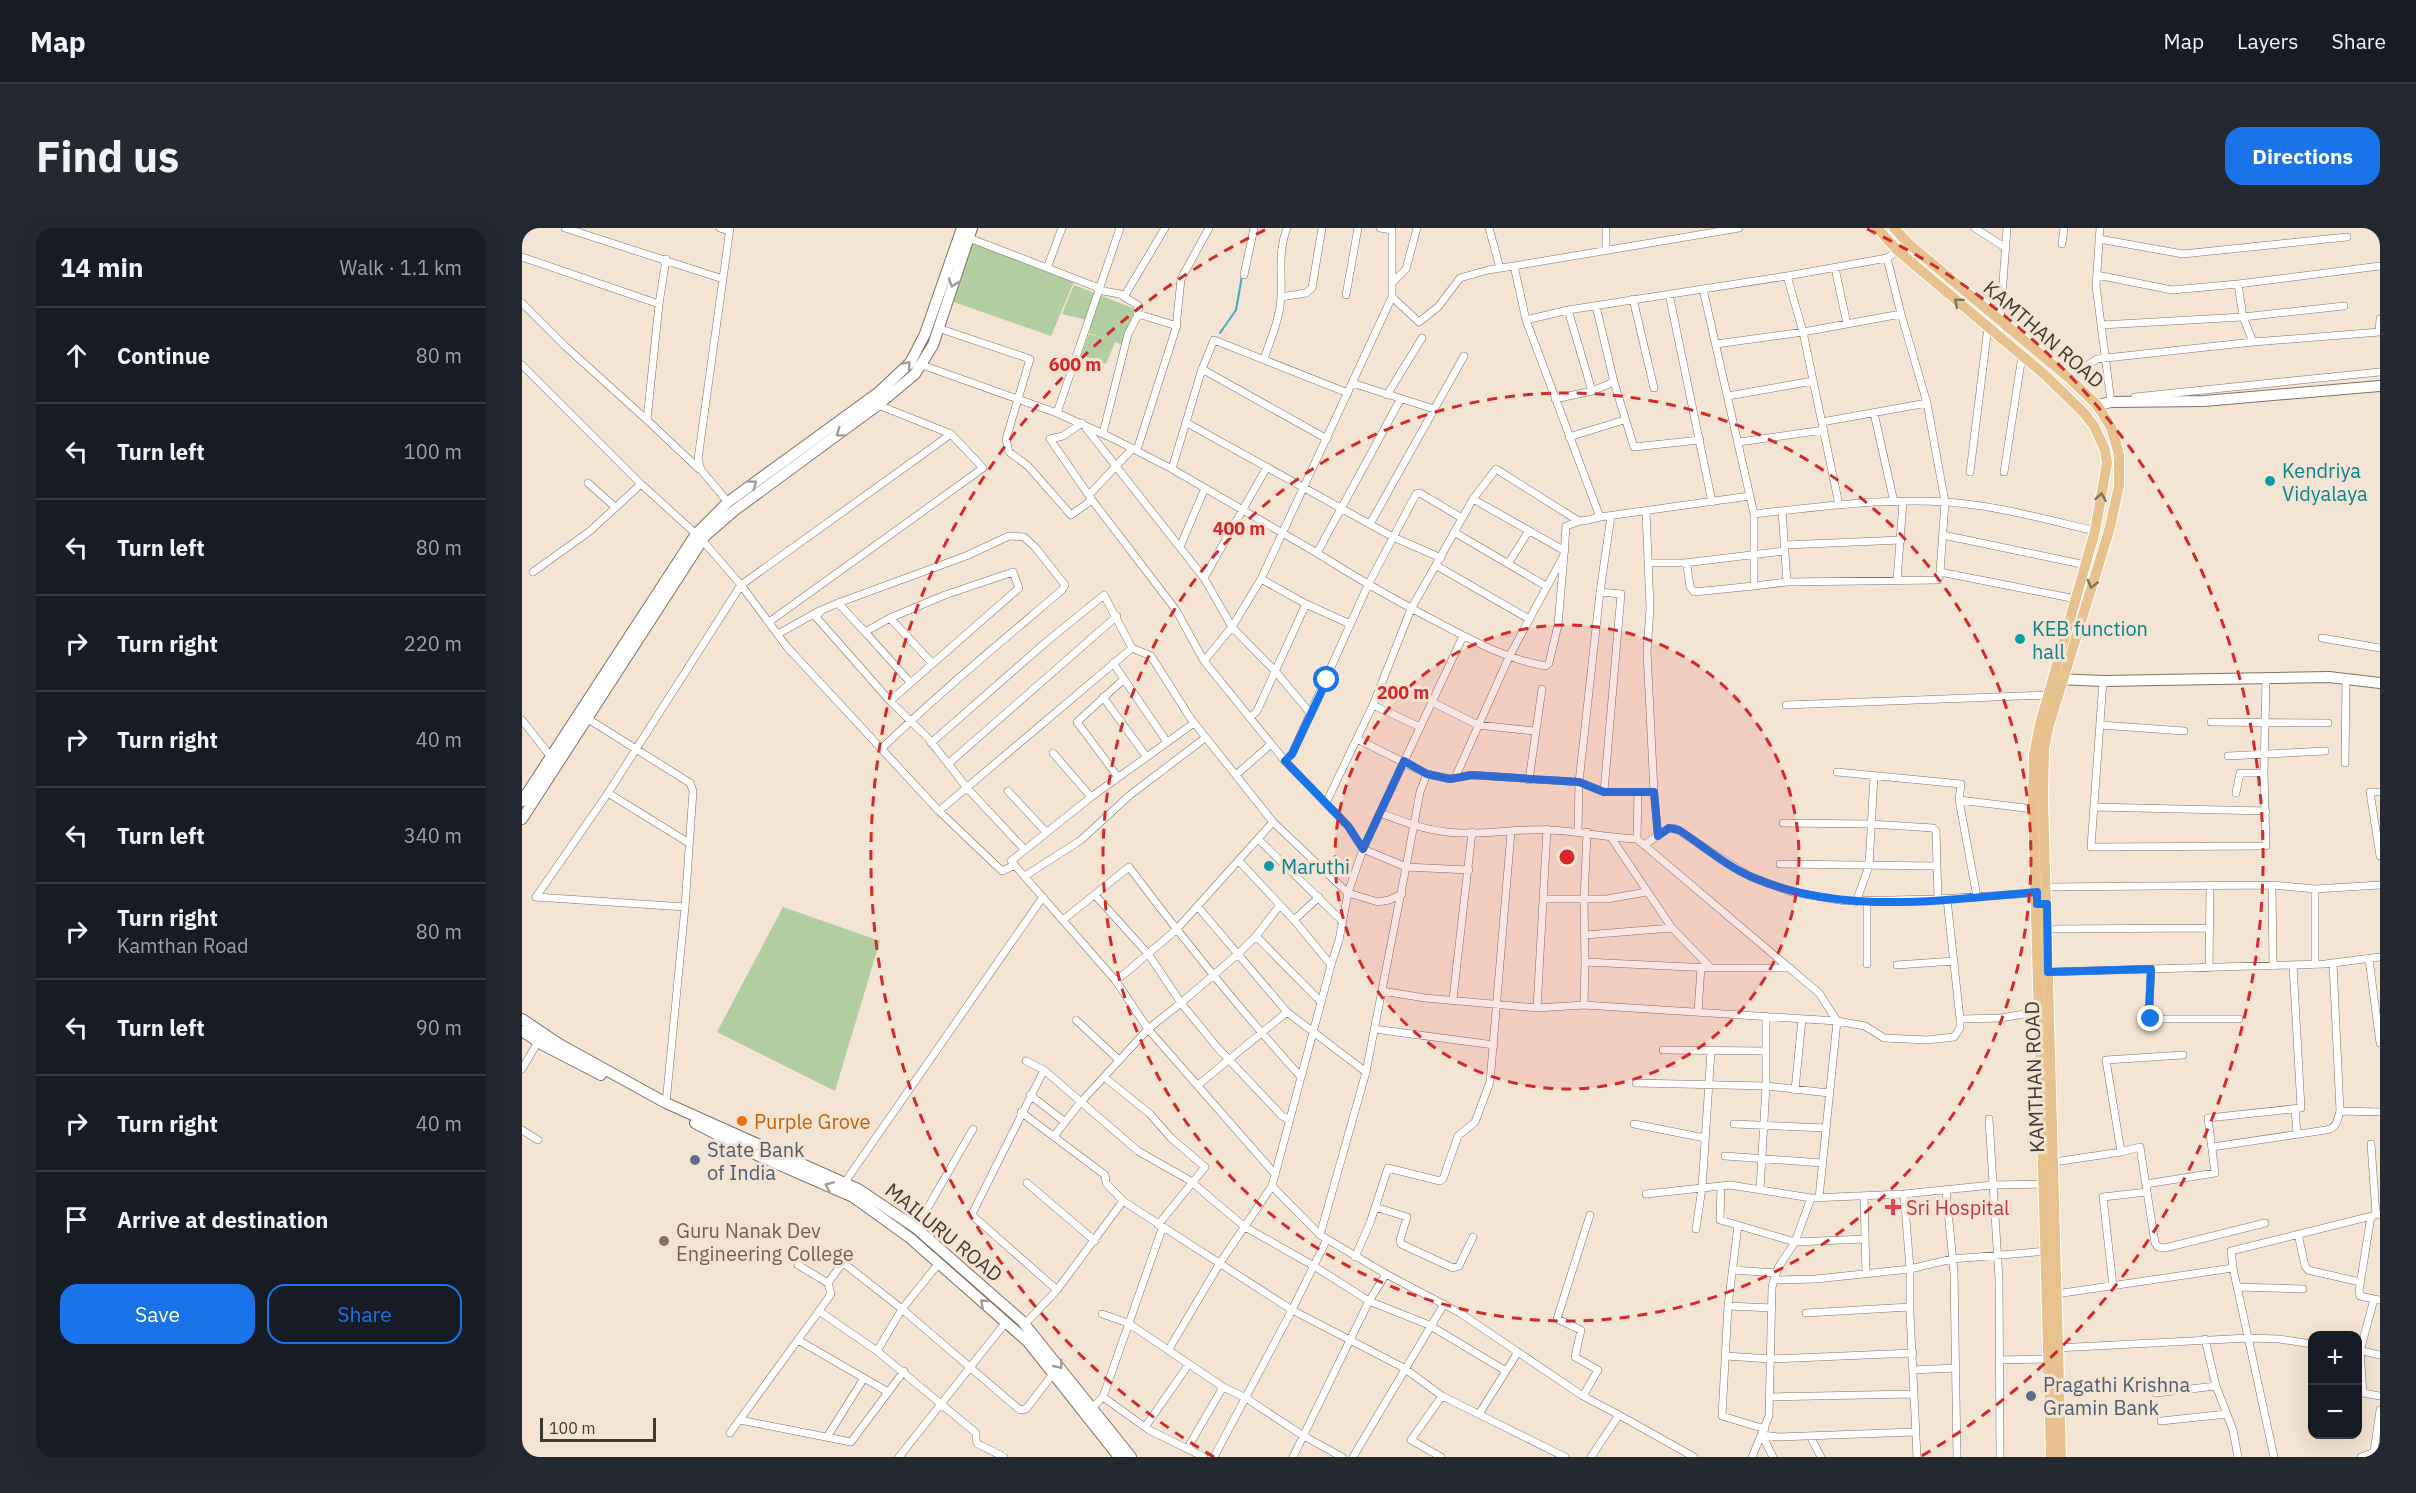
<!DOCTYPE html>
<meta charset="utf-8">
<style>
body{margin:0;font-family:"IBM Plex Sans",sans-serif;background:#242831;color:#f1f3f6}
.controls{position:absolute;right:18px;bottom:18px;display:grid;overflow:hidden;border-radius:12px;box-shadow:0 6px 24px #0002}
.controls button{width:54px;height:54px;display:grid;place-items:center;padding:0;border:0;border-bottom:2px solid #363941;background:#171b24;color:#f1f3f6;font:30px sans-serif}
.scale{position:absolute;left:18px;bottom:15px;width:116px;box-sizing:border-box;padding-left:6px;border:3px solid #403a33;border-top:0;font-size:16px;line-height:21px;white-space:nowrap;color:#403a33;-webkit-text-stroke:4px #f4e4d3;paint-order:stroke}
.stop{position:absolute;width:18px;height:18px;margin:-14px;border:4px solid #1a73e8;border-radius:50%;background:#fff}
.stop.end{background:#1a73e8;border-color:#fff;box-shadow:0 2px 6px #0008}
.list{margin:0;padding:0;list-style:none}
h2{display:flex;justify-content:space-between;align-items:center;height:78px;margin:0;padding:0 24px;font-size:26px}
h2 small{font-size:20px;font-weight:400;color:#9ea1a6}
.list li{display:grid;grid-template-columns:39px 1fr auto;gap:18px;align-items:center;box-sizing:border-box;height:96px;padding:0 24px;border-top:2px solid #363941}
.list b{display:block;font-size:22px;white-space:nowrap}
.list p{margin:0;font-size:20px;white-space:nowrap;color:#9ea1a6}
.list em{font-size:20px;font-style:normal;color:#9ea1a6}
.actions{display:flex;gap:12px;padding:18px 24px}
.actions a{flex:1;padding:14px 0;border:2px solid #1a73e8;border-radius:18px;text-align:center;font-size:21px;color:#1a73e8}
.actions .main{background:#1a73e8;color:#fff}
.icon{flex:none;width:33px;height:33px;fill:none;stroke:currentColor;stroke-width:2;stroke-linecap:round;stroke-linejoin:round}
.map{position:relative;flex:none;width:1858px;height:1229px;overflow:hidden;border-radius:18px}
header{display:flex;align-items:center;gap:36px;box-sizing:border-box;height:84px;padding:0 30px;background:#171b24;border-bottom:2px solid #363941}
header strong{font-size:28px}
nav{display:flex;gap:33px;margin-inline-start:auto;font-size:21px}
.intro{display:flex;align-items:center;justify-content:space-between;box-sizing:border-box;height:144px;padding:0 36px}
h1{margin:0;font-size:42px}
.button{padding:15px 27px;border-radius:18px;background:#1a73e8;color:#fff;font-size:21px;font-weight:700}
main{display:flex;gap:36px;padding:0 36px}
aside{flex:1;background:#171b24;border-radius:18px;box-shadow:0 6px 24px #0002}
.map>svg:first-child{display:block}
.green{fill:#b2cda0}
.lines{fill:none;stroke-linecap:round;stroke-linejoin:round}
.stream{stroke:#47a8c2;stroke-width:2}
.street-casing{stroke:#807263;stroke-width:8}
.secondary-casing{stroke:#807263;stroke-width:12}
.primary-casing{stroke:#fff;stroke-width:12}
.street{stroke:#fff;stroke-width:7}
.secondary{stroke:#fff;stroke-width:10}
.primary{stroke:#e8c28e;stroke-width:10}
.oneway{stroke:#a09c99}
.oneway2{stroke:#837057}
.route{stroke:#1a73e8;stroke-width:8}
.ring{fill:none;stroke:#d62828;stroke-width:3;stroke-dasharray:10 8}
.culture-dot{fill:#0f9aa8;stroke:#f4e4d3;stroke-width:2}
.food-dot{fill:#e8710a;stroke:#f4e4d3;stroke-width:2}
.service-dot{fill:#5c6f8a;stroke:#f4e4d3;stroke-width:2}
.health-dot{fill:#e0444e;stroke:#f4e4d3;stroke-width:2}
.education-dot{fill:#8d6e63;stroke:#f4e4d3;stroke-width:2}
.labels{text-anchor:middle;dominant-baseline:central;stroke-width:6;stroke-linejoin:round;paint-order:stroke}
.street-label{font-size:20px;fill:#403a33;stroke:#f4e4d3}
.culture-label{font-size:20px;fill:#0d838f;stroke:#f4e4d3;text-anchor:start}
.food-label{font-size:20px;fill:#c56008;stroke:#f4e4d3;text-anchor:start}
.service-label{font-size:20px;fill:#4e5e75;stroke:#f4e4d3;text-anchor:start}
.health-label{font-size:20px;fill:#be3a42;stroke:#f4e4d3;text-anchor:start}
.education-label{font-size:20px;fill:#785e54;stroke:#f4e4d3;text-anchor:start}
.centre{fill:#d62828;stroke:#f4e4d3;stroke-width:3}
.ring-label{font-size:18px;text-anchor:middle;font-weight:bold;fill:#d62828;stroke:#f4e4d3;stroke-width:6;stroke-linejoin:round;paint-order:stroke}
</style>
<header>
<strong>Map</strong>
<nav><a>Map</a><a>Layers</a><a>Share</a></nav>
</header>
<div class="intro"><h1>Find us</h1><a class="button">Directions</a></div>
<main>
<aside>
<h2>14 min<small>Walk · 1.1 km</small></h2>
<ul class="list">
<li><svg class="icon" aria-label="ahead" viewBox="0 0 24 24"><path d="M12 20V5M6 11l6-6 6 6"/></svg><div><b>Continue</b></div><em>80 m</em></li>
<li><svg class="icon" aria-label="left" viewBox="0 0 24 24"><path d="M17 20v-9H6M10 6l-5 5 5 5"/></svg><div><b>Turn left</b></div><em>100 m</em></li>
<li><svg class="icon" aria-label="left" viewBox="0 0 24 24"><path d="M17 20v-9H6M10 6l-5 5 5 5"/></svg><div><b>Turn left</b></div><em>80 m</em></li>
<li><svg class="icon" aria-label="right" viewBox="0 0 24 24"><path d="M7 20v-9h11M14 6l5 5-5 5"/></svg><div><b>Turn right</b></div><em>220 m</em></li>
<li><svg class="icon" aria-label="right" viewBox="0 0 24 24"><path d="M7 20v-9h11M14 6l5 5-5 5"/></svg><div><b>Turn right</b></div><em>40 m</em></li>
<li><svg class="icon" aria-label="left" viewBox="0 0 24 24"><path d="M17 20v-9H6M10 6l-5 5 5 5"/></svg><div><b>Turn left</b></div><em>340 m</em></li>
<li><svg class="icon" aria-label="right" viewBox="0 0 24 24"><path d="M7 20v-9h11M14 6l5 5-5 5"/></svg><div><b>Turn right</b><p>Kamthan Road</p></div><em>80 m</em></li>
<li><svg class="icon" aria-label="left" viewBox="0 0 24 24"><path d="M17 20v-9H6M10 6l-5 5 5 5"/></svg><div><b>Turn left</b></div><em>90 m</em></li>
<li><svg class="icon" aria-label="right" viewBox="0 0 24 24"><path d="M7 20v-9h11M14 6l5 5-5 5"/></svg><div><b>Turn right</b></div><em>40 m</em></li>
<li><svg class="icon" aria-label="arrive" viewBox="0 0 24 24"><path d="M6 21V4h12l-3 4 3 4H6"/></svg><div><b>Arrive at destination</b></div></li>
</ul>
<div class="actions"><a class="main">Save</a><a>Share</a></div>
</aside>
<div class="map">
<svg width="1858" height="1229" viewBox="0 0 1858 1229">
<rect width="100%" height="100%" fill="#f4e4d3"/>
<path class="green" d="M447,10l106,41 -24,57 -103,-36z
M552,57l61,24 -12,36 -8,-3 -9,22 -25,-9 8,-21 21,6 -21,-7 2,-12 -29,-7z
M261,679l97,34 -45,150 -118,-59z"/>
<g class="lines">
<path class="stream" d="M698,105l16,-23 6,-34"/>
<g class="street-casing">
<path id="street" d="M43,0l158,51
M198,0l9,3
M967,0l11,40
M1217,0l-225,38 12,54 74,197 150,-21
M1453,0l31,20
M1578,0l-4,58 15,116
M447,10l130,50
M1577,11l84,15 164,-17
M1387,16l-22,14 -100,18 -84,13 51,225c63,-7 129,-16 192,-12 49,3 102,18 149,29
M1540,16l2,-16
M1084,22v-22
M0,29l137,47
M1365,30l14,56 26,89 18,99 -5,70 136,27
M525,40l15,-40
M1313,40l12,56
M722,47l10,-47
M1575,47l75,15 66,-6
M1265,48l16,56 36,173
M870,55l14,-14 11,-41
M576,62l27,5 40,-67
M1147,66l43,208
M824,67l12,-67
M759,69l25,-4 6,-5 10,-60
M870,69l27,25 19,-15 22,-29 28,-8 26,-4
M1111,71l21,89
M0,75l43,43 82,74 12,-116 7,-45
M1046,82l24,81
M616,86l39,12
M1004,92l42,-10 135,-21
M1579,97l142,-8 101,-11
M416,100l92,31 -24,80 3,13 19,14 43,49 21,-15
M1857,104l1,-13
M1477,108l8,-108
M1731,114l-10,-25 -5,-33 142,-18
M1194,116l87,-12 98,-18
M742,131c7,-21 17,-43 17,-65 1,-24 -3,-43 6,-66
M0,137l119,119 55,50
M400,137l135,48 55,25 60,31
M680,141l125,70
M1547,150l28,-19 156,-17 127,-10
M1092,154l20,65 66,-7
M830,155l82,26
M826,165l-134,-53 -12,29 -30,100 145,84 83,-153
M865,167l35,-57
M1206,168l85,-15
M1613,169l245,-25
M1033,171l37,-8 22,-9 -18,-76
M356,177l73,29
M535,185l63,-185
M1352,185l20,89
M125,192l52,49
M1300,194l105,-19
M665,195l206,114 48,21
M581,205l25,-99 9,-17 2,-11 -16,-10
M1047,209l55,-17
M1217,214l85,-12
M615,222l39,-122 5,-49 28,-51
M1448,244l18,-145
M1482,244l18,-116
M66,255l27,24
M567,267l44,-47
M951,271l92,52
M206,274l-27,-32 -3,-11 32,-231
M1260,283l5,71
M1232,286v72l33,-4 151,-2 2,-8
M848,296l94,-168
M932,304l92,54
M1421,307l143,30
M180,312l39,45 46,62 152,164 63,60 13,-6
M1263,317l116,-5
M658,319l25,-59
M795,325c41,26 83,50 126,72 32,17 66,35 103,41l3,-3 9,-38 6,-70
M1126,335h36l3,2 3,22 4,5 60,-6
M1162,335l101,-12
M986,336l20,-32
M915,338l92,53
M11,344l57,-41 51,-47
M682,350l63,-111
M739,351l45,25 44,20
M1375,352l6,-78
M316,375l27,29 25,-14 55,-23 68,-23 6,16 -129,113
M368,390l42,45
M343,404l45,50
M256,406l41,-23
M1800,410l58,10
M682,433l28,-34 29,-48 131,-282v-67l-12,-2
M591,435l54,79
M1581,453l-12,166 175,-1 -2,-73 2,-95
M581,469l43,59
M910,474l46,23 56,6
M851,477l47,22
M1264,477l263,-10
M63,489l105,66 3,8 -8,116
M728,490l7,-7 49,-107
M0,492l29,37
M1689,494l117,1
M672,495l-103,74 -80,64 105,120 32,48 127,145
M1578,497l84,6
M835,511l70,35 23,5 21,-4 108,7 25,10 17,-198 -21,-2 11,-76
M409,515l114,-100 59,-48 28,53 19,8 40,63 82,103 75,71 30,9 11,-2 13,-6
M359,521c58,-56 120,-107 181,-159l3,-5 -30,-38 -11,-10 -15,-1 -43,20 -128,47 -16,7 -6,7 74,84 38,37 39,50 57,61
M531,525l38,44
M1706,528l97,-5
M763,533l-81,-100 -28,-51 -84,-110 -42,-61 13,-3 19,-13 122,155 28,49 44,45 35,42
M1823,535l1,-84
M426,536l169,-148
M1315,544l124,12 -2,16 74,9
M905,546l-7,18 -14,75 -43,-18 -15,-23 -63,-65 7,-7 76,-169 48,-91 4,-1 42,25
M714,547l35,-31
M596,549l-41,-55 47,-43
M933,550l54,-121 55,-102 2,-29 14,-5
M1007,552l13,-91
M486,563l38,41
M1082,564h50l-7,-140 3,-44 -4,-97
M1132,564l4,43
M1858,564h-10l10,64
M86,565l81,50
M1714,565l4,-20h24
M1437,572l18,97
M804,575l47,-98 38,-96 62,-110 23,-30 81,51 6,1 17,-4
M1572,579l172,4
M417,583l193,-163
M858,585c22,8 44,17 67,19 34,4 69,-4 102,-2 30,1 58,8 88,9l1,-47
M1261,595l88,1 62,4 3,3 2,68
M1056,603l1,-49 21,-190
M736,611l85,83
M1115,611l182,154 18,28 28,5 19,12 43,2 27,-3 6,-9v-9l-13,-120
M1122,617l25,-17h5l77,49 41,15 53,9 93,-2 99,-6
M1258,636l157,2
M503,648l56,-36 49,-45 75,-57
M1750,657l1,81
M1524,659l226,-2 43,4 65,-4
M573,667l54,60 32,48 36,44 65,69 8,4
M14,669l72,-104 133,-208 210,-151 32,34 -214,154
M14,669l149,10 -19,196
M1021,671h64l39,-7
M1334,674l13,-36 5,-90
M676,679l89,105 79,60
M541,692l66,-53c55,73 111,143 172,210
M772,692l25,-23
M1525,701l162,-1
M1063,707l87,-7
M734,708l64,65
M1847,731l11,84
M1063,734l-1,-61 3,-69
M1345,736v-62
M1793,736v-75
M809,737l8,-25 9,-47 15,-44 100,-213
M1375,737l57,-4
M1189,740h79
M1687,740l1,-82
M1629,741l-2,44 2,6h88
M1526,744l277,-8 55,-7
M594,753l60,-51 97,-108
M860,763l43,7 112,10 47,-3 253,16 -18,177
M931,771l19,-167
M1062,777l1,-43 126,6 -39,-40 -60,-89
M1015,780l10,-179
M1176,784l3,-45
M1438,791l41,-1 40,-7
M554,792l43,40
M852,801l120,16
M1141,822l103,1
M504,833l18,9 94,81 51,29 56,47 69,39 55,35 60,24 77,46
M0,841l16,-27
M522,842l-71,142v4l84,74
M582,849l46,37 21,24 34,29 -47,58
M1114,855l130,3 63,7
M676,857l89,-73
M1273,862l7,-71
M508,867l35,27
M1773,881l2,24
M1818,883l40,1
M499,884l84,63 1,8 17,18 169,109 112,58 38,28 123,61
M1467,891l10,160 1,178
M1112,896l71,14
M1212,896l92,4
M0,902l16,10
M532,908l26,-33 68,-74 33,-26 58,-50 17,-17 24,-31
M1849,916l5,71
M1690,919l114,-17c11,-2 11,-9 14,-19l-7,-148
M1599,924l19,-5 15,96 3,4 7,1 100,-25
M1203,928l97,7
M1532,934l67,-10 -15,-92 77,-5
M323,954l198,-285
M505,955l68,58
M1624,956l69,-11 -7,-55 93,-10 -8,-143
M750,958l48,49 66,39 74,39 123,83 36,19 -28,42
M1199,958l-1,34 75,22 70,-3
M1238,962l6,-104v-70
M1424,962l8,83 3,184
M1124,966l84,-9 81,13 93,-4 88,-9 53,-1
M1382,966l6,75v44l7,144
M1342,968l2,77
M853,979l32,10 -7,23 1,4 52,24 6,-2 14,-29
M1849,988l-12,75 1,5 14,3
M394,1000l57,-99
M1174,1001l6,-41 9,-137
M1776,1006l7,32 3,4 52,12
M798,1007l46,-163 40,-205 63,3
M833,1029l15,-34 18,-55 52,13 3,-2 15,-43 17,-14 15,-40 21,-250
M417,1035l-37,46 -25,42 99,82v8l2,3 26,13
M276,1037l30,18 13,-18h5l56,44 118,101 6,-1 27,-35
M1711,1040l41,189
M1211,1042l43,3
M1252,1052l42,-1 94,-10 42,-10 96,-8
M306,1055l3,11 -12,17 58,40
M1591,1058l-10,-89 44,-5
M1716,1059l65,2
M1534,1066l177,-26 -2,-17 149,-37
M1858,1072l-6,-1 -14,52 3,42 17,3
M1206,1078l10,-81
M1284,1085l104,-6
M580,1086l26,9 95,64 23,11 56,37 40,22
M503,1096l32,-34 66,-89
M1683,1111l11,47 17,44 5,27
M276,1112l90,52
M1534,1120l193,-10 30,1 33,5
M647,1121l51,-86 52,-77 59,-221 -37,-45 -55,-59
M1836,1122l22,5
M1204,1128l45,3 142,-6
M1477,1132l49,-1
M1391,1142l42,-2
M1634,1165l60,-7
M1061,1168l15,-26 -23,-13 6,-27 -24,-11 33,-104
M581,1169l59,-168
M1248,1169l143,-3
M570,1180l11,-11 46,33 55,27
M957,1186l39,-62
M1097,1187l75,42
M218,1192l111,22 53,-71
M1639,1193l66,-7
M623,1199l44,-63
M1243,1201l-43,-13 6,-110 44,2
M208,1205l89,-122
M1240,1207l17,2 135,-5
M1240,1207l11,22
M1288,1208l11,21
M305,1209l37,-59
M665,1221l36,-62
M1852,1223l6,-41
M377,1229l107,-135
M692,1229l78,-147 35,-71
M771,1229l76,-156 17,-27
M831,1229l91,-153
M919,1229l-30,-17 31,-44
M1230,1229l17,-41 3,-129 6,-19 17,-26 16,-44
M1839,1229l19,-7"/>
</g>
<g class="secondary-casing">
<path id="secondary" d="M1575,177l14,-3 93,-1 176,-15
M1535,451l46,2 226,-4 51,6
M0,573l174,-267 32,-32 151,-110 31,-29 15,-29 37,-106
M0,591l183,-283 30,-26 143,-105 37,-31 18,-29 39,-117
M0,791l37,25 107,59 192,86 58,39 106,93 109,136
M0,803l21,14 58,30
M173,895l55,29 103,45 57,41 118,104 91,115"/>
</g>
<g class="primary-casing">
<path id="primary" d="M1355,0l21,23 147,124 39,38 10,13 11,24 2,13 -12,68 -55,193 -6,31 -1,49 18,653
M1372,0l15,16 160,134 28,27 14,22 8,27v32l-10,45 -60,194 -5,24 -1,49 18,659"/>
</g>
<use href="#street" class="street"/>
<use href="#secondary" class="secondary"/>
<use href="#primary" class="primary"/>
</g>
<defs><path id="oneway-chevron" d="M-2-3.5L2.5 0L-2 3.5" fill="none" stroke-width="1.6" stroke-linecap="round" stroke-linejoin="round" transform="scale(1.5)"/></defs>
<g class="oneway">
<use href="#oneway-chevron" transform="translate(431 55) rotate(109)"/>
<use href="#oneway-chevron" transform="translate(385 137) rotate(-49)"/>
<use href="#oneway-chevron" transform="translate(318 205) rotate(144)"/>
<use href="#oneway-chevron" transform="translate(231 256) rotate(-36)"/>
<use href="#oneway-chevron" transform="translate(307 958) rotate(-157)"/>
<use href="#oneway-chevron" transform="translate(462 1075) rotate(-139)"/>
<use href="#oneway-chevron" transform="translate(537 1137) rotate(51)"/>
</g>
<g class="oneway2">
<use href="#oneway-chevron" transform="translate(1436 74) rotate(-140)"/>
<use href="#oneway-chevron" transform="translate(1579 269) rotate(-80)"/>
<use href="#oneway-chevron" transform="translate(1570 356) rotate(105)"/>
</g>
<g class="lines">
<path class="route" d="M805,452l-35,74 -7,7 63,65 15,23 41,-88 23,13 23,5 22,-4 107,7 25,10h50l4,44 11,-8 10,2c23,15 47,36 73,47 88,39 191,23 285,15v12h10l1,68 103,-3 -2,44 2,6"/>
</g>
<circle cx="1045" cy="629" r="232" fill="#d62828" fill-opacity=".12"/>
<g class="ring">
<circle cx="1045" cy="629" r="232"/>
<circle cx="1045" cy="629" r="464"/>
<path d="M692 1229A696 696 0 0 1 745 1M1345 1A696 696 0 0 1 1398 1229"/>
</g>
<g class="culture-dot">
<circle cx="1748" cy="253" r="6"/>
<circle cx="1498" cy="411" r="6"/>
<circle cx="747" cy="638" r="6"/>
</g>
<circle class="food-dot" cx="220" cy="893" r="6"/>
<g class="service-dot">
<circle cx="173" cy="932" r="6"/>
<circle cx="1509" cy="1168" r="6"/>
</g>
<path class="health-dot" d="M1368 970h6v6h6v6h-6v6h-6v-6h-6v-6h6z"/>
<circle class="education-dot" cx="142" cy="1013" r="6"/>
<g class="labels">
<g class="street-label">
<text transform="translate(1522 106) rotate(41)">KAMTHAN ROAD</text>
<text transform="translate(1512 849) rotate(-92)">KAMTHAN ROAD</text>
<text transform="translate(422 1004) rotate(39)">MAILURU ROAD</text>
</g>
<g class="culture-label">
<text x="1760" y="242">Kendriya<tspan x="1760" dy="23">Vidyalaya</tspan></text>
<text x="1510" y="400">KEB function<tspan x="1510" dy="23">hall</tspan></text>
<text x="759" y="638">Maruthi</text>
</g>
<g class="food-label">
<text x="232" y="893">Purple Grove</text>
</g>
<g class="service-label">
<text x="185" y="921">State Bank<tspan x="185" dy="23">of India</tspan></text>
<text x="1521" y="1156">Pragathi Krishna<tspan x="1521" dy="23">Gramin Bank</tspan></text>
</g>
<g class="health-label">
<text x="1384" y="979">Sri Hospital</text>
</g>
<g class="education-label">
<text x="154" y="1002">Guru Nanak Dev<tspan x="154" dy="23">Engineering College</tspan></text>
</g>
</g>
<circle cx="1045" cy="629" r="9" class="centre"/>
<g class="ring-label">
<text x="553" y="143">600 m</text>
<text x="717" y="307">400 m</text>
<text x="881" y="471">200 m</text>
</g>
</svg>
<div class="controls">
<button>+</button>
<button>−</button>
</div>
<div class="scale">100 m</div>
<div class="stop" style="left:805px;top:452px"></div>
<div class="stop end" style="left:1629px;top:791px"></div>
</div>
</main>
